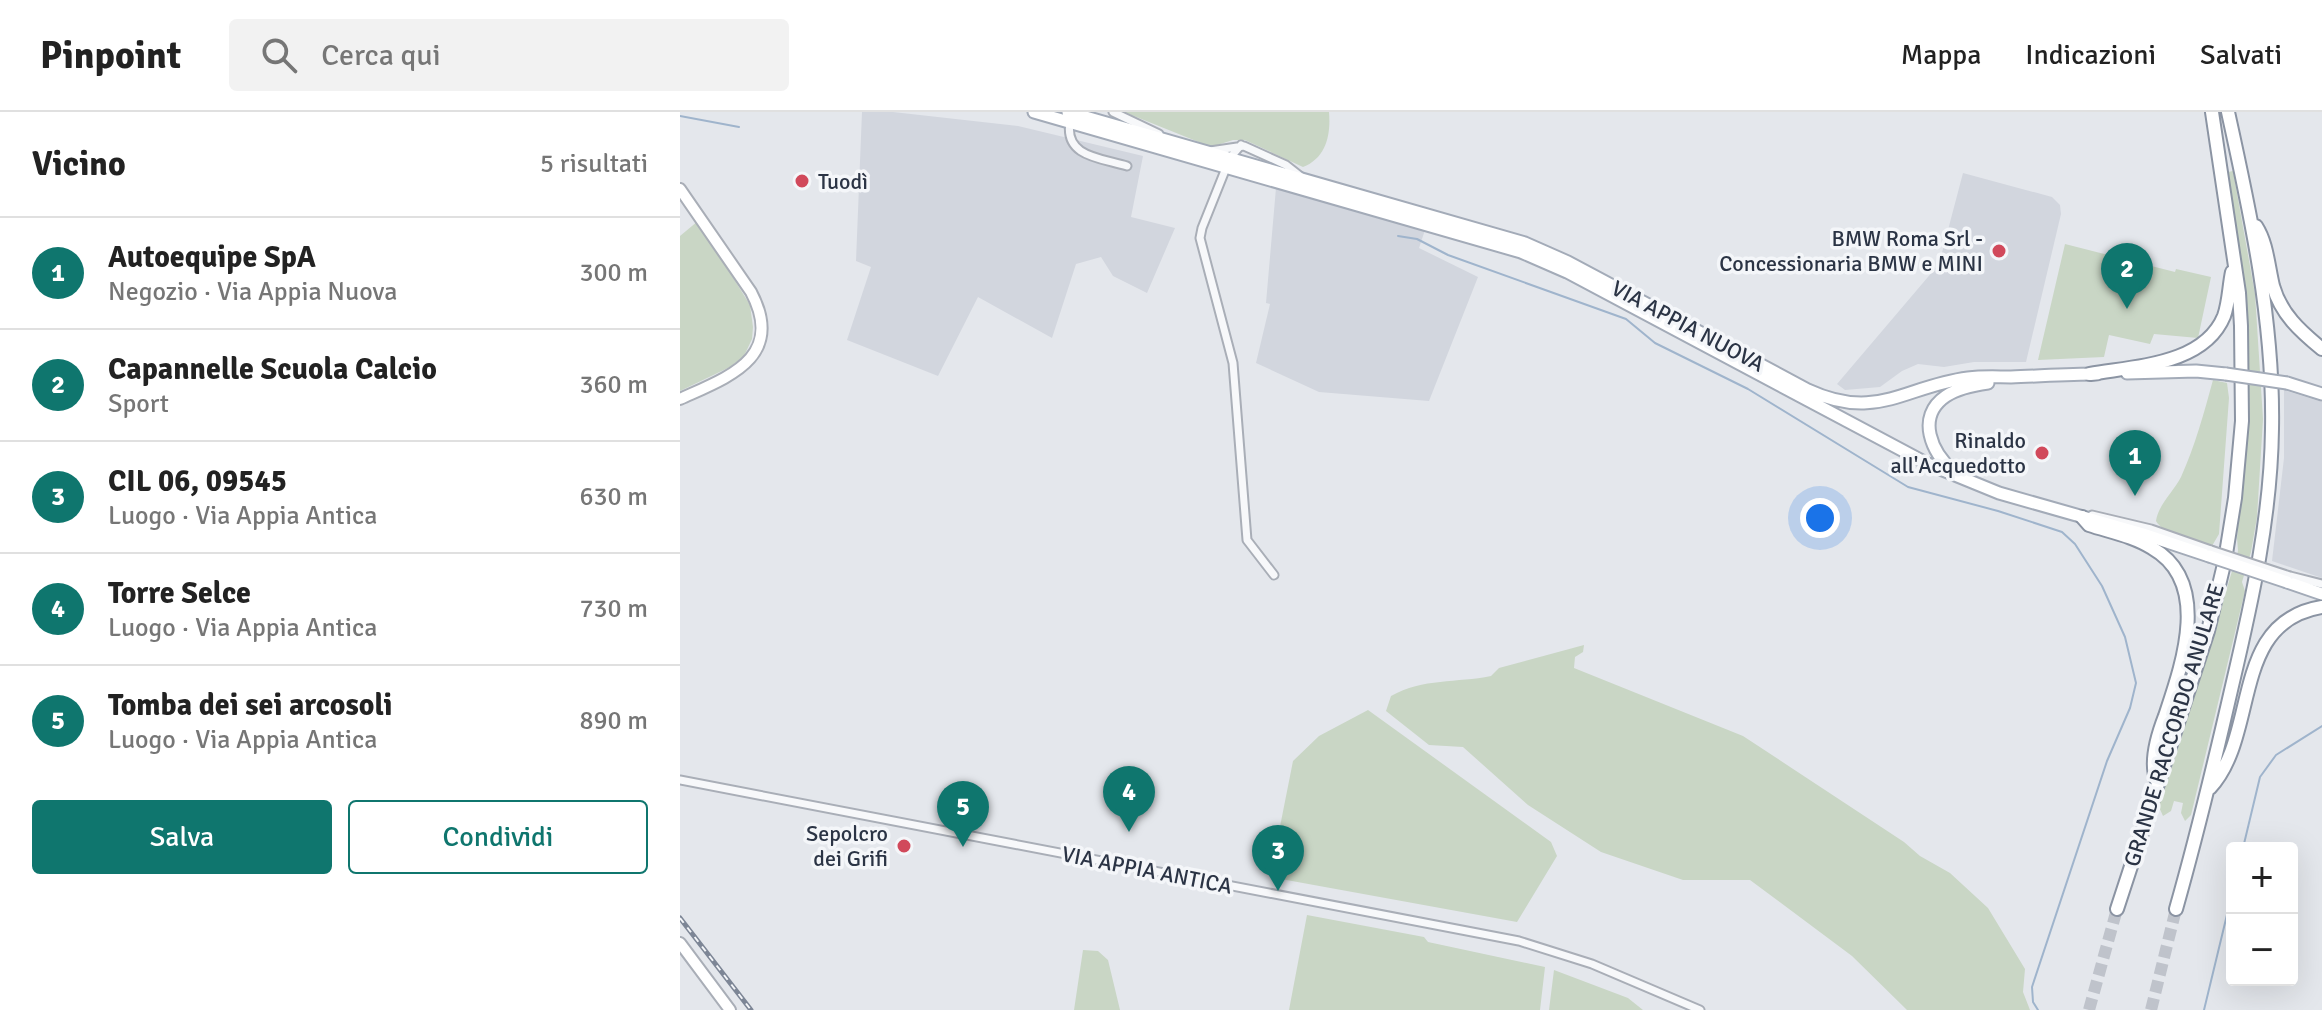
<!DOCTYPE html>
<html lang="it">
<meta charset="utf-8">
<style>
body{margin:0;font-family:Signika,sans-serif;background:#f2f2f2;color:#222}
.controls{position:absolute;right:24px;bottom:24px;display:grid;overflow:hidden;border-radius:8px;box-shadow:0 8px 32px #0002}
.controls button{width:72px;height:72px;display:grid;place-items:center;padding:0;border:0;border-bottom:2px solid #e0e0e0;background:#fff;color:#222;font:40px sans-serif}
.you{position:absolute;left:1140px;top:406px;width:28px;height:28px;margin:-20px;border:6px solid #fff;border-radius:50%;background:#1a73e8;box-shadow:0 0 0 12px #1a73e833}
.badge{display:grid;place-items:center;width:52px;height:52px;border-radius:50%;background:#0f766e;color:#fff;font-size:26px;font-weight:700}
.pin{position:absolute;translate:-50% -66px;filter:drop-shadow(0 2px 4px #0008)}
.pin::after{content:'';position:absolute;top:42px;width:28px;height:24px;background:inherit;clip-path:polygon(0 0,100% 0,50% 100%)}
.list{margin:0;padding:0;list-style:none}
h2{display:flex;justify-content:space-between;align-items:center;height:104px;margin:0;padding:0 32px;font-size:34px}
h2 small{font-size:26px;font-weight:400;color:#767676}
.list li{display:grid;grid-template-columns:52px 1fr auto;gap:24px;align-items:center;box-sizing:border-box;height:112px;padding:0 32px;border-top:2px solid #e0e0e0}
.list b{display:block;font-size:30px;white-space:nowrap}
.list p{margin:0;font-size:26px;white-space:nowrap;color:#767676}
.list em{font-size:26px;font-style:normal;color:#767676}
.actions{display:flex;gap:16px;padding:24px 32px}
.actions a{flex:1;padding:18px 0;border:2px solid #0f766e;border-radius:8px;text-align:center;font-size:28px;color:#0f766e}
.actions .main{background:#0f766e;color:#fff}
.icon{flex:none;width:44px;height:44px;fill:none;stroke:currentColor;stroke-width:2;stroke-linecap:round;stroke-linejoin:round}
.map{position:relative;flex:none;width:1642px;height:898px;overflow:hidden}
header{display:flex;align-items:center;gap:48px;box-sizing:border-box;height:112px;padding:0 40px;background:#fff;border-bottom:2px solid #e0e0e0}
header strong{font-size:38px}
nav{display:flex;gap:44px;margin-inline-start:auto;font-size:28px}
.search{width:560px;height:72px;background:#f2f2f2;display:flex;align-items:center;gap:20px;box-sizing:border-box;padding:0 28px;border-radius:8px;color:#767676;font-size:30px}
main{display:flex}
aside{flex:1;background:#fff}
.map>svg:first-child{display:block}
.built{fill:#d2d6de}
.green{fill:#c9d6c5}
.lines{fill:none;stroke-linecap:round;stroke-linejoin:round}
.stream{stroke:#9fb4cc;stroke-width:2}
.highway-tunnel{stroke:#bfc3cb;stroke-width:12;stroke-dasharray:12 6;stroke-linecap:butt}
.street-casing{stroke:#a9aeb7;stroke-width:11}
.secondary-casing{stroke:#a9aeb7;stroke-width:14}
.primary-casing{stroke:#a3abb8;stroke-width:15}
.highway-casing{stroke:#8b94a3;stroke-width:16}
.street{stroke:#f7f8fa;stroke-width:7}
.secondary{stroke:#fff;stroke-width:10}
.primary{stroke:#fff;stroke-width:11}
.highway{stroke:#fff;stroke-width:12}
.rail-casing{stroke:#7d8696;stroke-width:5}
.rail{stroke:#f4f6f9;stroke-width:2;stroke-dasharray:6;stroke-linecap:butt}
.street-bridge-casing{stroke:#a9aeb7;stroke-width:11;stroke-linecap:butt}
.primary-bridge-casing{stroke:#a3abb8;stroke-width:15;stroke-linecap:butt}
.street-bridge{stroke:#f7f8fa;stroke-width:7}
.primary-bridge{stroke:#fff;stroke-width:11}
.poi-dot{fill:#d1495b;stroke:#f4f6f9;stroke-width:3}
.labels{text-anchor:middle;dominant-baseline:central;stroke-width:7;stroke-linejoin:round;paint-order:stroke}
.poi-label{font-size:22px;fill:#2b3445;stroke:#f4f6f9;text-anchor:end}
.street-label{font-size:22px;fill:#2b3445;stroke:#f4f6f9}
</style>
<header>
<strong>Pinpoint</strong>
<div class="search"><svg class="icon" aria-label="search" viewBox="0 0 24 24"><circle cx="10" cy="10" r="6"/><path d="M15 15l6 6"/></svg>Cerca qui</div>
<nav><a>Mappa</a><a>Indicazioni</a><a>Salvati</a></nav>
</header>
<main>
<aside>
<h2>Vicino<small>5 risultati</small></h2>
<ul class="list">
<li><span class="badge">1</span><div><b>Autoequipe SpA</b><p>Negozio · Via Appia Nuova</p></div><em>300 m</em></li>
<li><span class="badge">2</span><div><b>Capannelle Scuola Calcio</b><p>Sport</p></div><em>360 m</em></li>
<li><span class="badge">3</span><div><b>CIL 06, 09545</b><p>Luogo · Via Appia Antica</p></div><em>630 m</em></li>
<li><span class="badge">4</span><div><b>Torre Selce</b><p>Luogo · Via Appia Antica</p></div><em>730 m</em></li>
<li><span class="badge">5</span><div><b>Tomba dei sei arcosoli</b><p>Luogo · Via Appia Antica</p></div><em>890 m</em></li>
</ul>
<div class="actions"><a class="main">Salva</a><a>Condividi</a></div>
</aside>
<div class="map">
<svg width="1642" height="898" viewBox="0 0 1642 898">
<rect width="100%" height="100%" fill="#e4e7ec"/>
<path class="built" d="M182,0h31l125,14 125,30 -12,61 44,11 -28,65 -34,-17 -12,-19 -25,7 -24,74 -74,-41 -40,79 -91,-36 24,-73 -15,-6z
M1283,61l89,24 8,8 1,9 -35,148h-52l-30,5 -26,-3 -16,7 -22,16 -35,3 -8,-6 102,-120z
M596,76l149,42 -6,18 59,29 -49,124 -110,-9 -63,-29 14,-59 -4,-1z
M1604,278l38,12v176l-50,-17 12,-103z"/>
<path class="green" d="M444,0h205c2,23 -3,46 -26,55l-58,-27h-12l-22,7z
M1553,59l22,123 8,125 -6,98 -6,35 -9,30 3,9 -54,224 -6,6 -4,-8 2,-10 -9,-2 -3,10 -8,5 -4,-9v-9l41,-120 38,-127 -1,-13 11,-126 1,-55 -6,-81 -15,-104z
M18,109l52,84 3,22 -1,12 -8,17 -14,11 -50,24v-155z
M1385,132l110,28 1,-3 35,8 -13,61 -44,-4 -4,10 -41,-9 -5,22 -66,3z
M1533,268l14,3 2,15 -10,136 -7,12c-14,-1 -50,-13 -56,-25 2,-16 18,-30 25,-44 14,-31 23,-64 32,-97z
M904,533l-1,7 -8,5 -1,11 169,68 161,106 16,14 30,17 38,35 37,61 -2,23 7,18h-123l-55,-54 -102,-76h-67l-82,-28 -73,-47 -65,-58 -34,-2 -43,-34 5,-15c32,-18 66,-13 100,-20l8,-8z
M688,598l183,132 6,14 -40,66 -247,-45 23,-116 26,-25z
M627,803l117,22 4,5 117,25 -5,43h-251z
M403,838l15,1 10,9 12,50h-46z
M874,858l74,28 15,12h-94z"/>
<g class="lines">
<path class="stream" d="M0,4l59,11
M718,124l19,3 31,16 178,64 29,24 93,46 160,98 90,24 64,21 13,12 27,42 23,51 11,46 -6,25 -23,53 -75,226 1,15 5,8
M1563,736l17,-71 16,-22 46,-29
M1524,898l28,-116"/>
<path class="highway-tunnel" d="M1409,898l28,-101
M1471,898l25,-101"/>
<g class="street-casing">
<path id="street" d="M433,0l46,22
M390,10c-6,35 31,36 57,44
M561,33l-11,13 -28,70 -2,10 33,125 14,177 27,35
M530,39l34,-5 42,19 14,11
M1412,403l59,14 60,21
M1610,464l32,8
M0,668l839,161 73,23 108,46"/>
</g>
<g class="secondary-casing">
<path id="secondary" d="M0,77l71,103c35,66 -23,85 -71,107
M0,831l50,67"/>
</g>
<g class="primary-casing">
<path id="primary" d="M354,0l487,140 46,20 361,192 71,29 144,41 66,22
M388,0l457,131 43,19 240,128c69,32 97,-4 160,-12 15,-2 29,-1 43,-1 29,-1 58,-3 86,-3
M1447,261l69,-2 30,3
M1607,271l35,11
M1274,360c-22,-19 -39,-55 -8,-76 12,-8 28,-11 42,-13
M1607,470l35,12"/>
</g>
<g class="highway-casing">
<path id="highway" d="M1576,114c11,17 12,39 17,60 8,28 27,45 49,63
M1410,262c45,-8 114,-9 134,-58 5,-14 5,-30 8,-44
M1402,405l7,8c21,7 44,11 63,23 60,34 30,117 13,168 -7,18 -16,47 -8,65
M1530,676c50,-54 19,-166 112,-181
M1437,797l91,-278 17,-71 10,-62 7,-77 -1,-95 -2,-33 -27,-181
M1496,797c21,-74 39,-149 56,-223 20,-85 39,-170 40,-257 2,-107 -21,-213 -44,-317"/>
</g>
<use href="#street" class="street"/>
<use href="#secondary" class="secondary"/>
<use href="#primary" class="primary"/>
<use href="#highway" class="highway"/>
<g class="rail-casing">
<path id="rail" d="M0,806l71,92"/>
</g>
<use href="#rail" class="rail"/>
<g class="street-bridge-casing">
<path id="street-bridge" d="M1531,438l79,26"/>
</g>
<g class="primary-bridge-casing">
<path id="primary-bridge" d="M1546,262l61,9
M1529,444l78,26"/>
</g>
<use href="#street-bridge" class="street-bridge"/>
<use href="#primary-bridge" class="primary-bridge"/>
</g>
<g class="poi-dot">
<circle cx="122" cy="69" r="8"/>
<circle cx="1319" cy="139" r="8"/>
<circle cx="1362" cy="341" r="8"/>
<circle cx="224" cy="734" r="8"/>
</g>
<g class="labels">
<g class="poi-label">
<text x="138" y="69" text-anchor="start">Tuodì</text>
<text x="1303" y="126">BMW Roma Srl -<tspan x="1303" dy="25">Concessionaria BMW e MINI</tspan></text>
<text x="1346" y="328">Rinaldo<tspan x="1346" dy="25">all'Acquedotto</tspan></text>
<text x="208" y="721">Sepolcro<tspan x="208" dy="25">dei Grifi</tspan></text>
</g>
<g class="street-label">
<text transform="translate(1008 214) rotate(28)">VIA APPIA NUOVA</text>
<text transform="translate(1494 613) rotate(-73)">GRANDE RACCORDO ANULARE</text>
<text transform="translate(467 758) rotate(11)">VIA APPIA ANTICA</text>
</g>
</g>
</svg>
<div class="controls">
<button>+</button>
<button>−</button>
</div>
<div class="you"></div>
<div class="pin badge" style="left:1455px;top:384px">1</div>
<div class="pin badge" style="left:1447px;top:197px">2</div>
<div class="pin badge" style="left:598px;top:779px">3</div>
<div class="pin badge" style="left:449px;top:720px">4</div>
<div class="pin badge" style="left:283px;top:735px">5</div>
</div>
</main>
